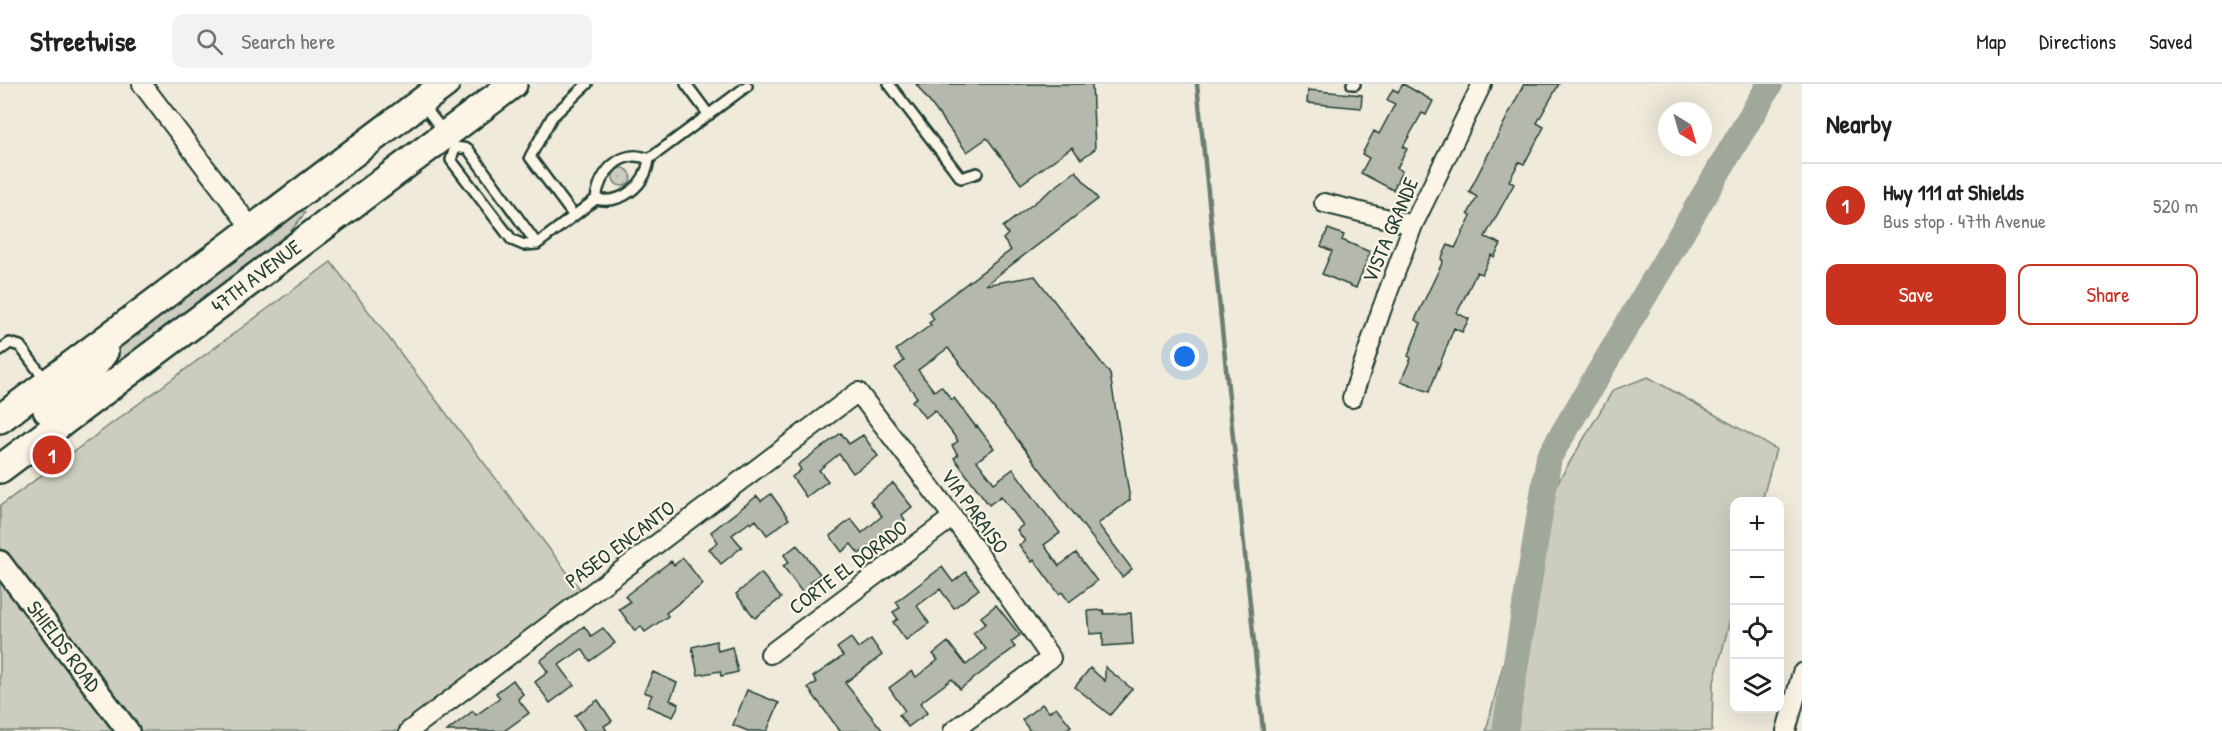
<!DOCTYPE html>
<meta charset="utf-8">
<style>
body{margin:0;font-family:"Patrick Hand",sans-serif;background:#f2f2f2;color:#202124}
.controls{position:absolute;right:18px;bottom:18px;display:grid;overflow:hidden;border-radius:12px;box-shadow:0 6px 24px #0002}
.controls button{width:54px;height:54px;display:grid;place-items:center;padding:0;border:0;border-bottom:2px solid #e0e0e0;background:#fff;color:#202124;font:30px sans-serif}
.compass{position:absolute;left:1658px;top:18px;width:54px;height:54px;border-radius:50%;background:#fff;box-shadow:0 6px 24px #0002;rotate:143deg}
.you{position:absolute;left:1185px;top:273px;width:21px;height:21px;margin:-15px;border:4px solid #fff;border-radius:50%;background:#1a73e8;box-shadow:0 0 0 9px #1a73e833}
.badge{display:grid;place-items:center;width:39px;height:39px;border-radius:50%;background:#c8321e;color:#fff;font-size:20px;font-weight:700}
.pin{position:absolute;translate:-50% -50%;border:3px solid #fff;box-shadow:0 2px 6px #0006}
.list{margin:0;padding:0;list-style:none}
h2{display:flex;justify-content:space-between;align-items:center;height:78px;margin:0;padding:0 24px;font-size:26px}
h2 small{font-size:20px;font-weight:400;color:#757577}
.list li{display:grid;grid-template-columns:39px 1fr auto;gap:18px;align-items:center;box-sizing:border-box;height:84px;padding:0 24px;border-top:2px solid #e0e0e0}
.list b{display:block;font-size:22px;white-space:nowrap}
.list p{margin:0;font-size:20px;white-space:nowrap;color:#757577}
.list em{font-size:20px;font-style:normal;color:#757577}
.actions{display:flex;gap:12px;padding:18px 24px}
.actions a{flex:1;padding:14px 0;border:2px solid #c8321e;border-radius:12px;text-align:center;font-size:21px;color:#c8321e}
.actions .main{background:#c8321e;color:#fff}
.icon{flex:none;width:33px;height:33px;fill:none;stroke:currentColor;stroke-width:2;stroke-linecap:round;stroke-linejoin:round}
.map{position:relative;flex:none;width:1802px;height:647px;overflow:hidden}
header{display:flex;align-items:center;gap:36px;box-sizing:border-box;height:84px;padding:0 30px;background:#fff;border-bottom:2px solid #e0e0e0}
header strong{font-size:28px}
nav{display:flex;gap:33px;margin-inline-start:auto;font-size:21px}
.search{width:420px;height:54px;background:#f2f2f2;display:flex;align-items:center;gap:15px;box-sizing:border-box;padding:0 21px;border-radius:12px;color:#757577;font-size:22px}
main{display:flex}
aside{flex:1;background:#fff}
.map>svg:first-child{display:block}
.green{fill:#cccdbf;stroke:#76857a;stroke-width:1.5}
.garden{fill:url(#garden-dots);stroke:#76857a;stroke-width:1.5}
.lines{fill:none;stroke-linecap:round;stroke-linejoin:round}
.stream{stroke:#6c7d71;stroke-width:4.5}
.river{stroke:#9fa89a;stroke-width:26}
.building{fill:#b5b9ad;stroke:#1f3d34;stroke-width:1.5}
.service-casing{stroke:#1f3d34;stroke-width:14}
.minor-casing{stroke:#1f3d34;stroke-width:22}
.tertiary-casing{stroke:#1f3d34;stroke-width:26}
.primary-casing{stroke:#1f3d34;stroke-width:32}
.service{stroke:#fcf5e5;stroke-width:9}
.minor{stroke:#fcf5e5;stroke-width:18}
.tertiary{stroke:#fcf5e5;stroke-width:21}
.primary{stroke:#fcf5e5;stroke-width:27}
.labels{text-anchor:middle;dominant-baseline:central;stroke-width:4.5;stroke-linejoin:round;paint-order:stroke}
.street-label{font-size:21px;fill:#1f3d34;stroke:#fcf5e5}
</style>
<header>
<strong>Streetwise</strong>
<div class="search"><svg class="icon" aria-label="search" viewBox="0 0 24 24"><circle cx="10" cy="10" r="6"/><path d="M15 15l6 6"/></svg>Search here</div>
<nav><a>Map</a><a>Directions</a><a>Saved</a></nav>
</header>
<main>
<div class="map">
<svg width="1802" height="647" viewBox="0 0 1802 647">
<defs>
<pattern id="garden-dots" width="8" height="8" patternUnits="userSpaceOnUse" patternTransform="scale(1.5)"><rect width="8" height="8" fill="#cccdbf"/><path d="M2 2h.1M6 6h.1" fill="none" stroke="#afb1a5" stroke-width="1.8" stroke-linecap="round"/></pattern>
</defs>
<rect width="100%" height="100%" fill="#efeada"/>
<filter id="ink" filterUnits="userSpaceOnUse"><feTurbulence type="fractalNoise" baseFrequency=".0167" numOctaves="2"/><feDisplacementMap in="SourceGraphic" scale="12" xChannelSelector="R" yChannelSelector="G"/><feConvolveMatrix kernelMatrix="1 2 1 2 8 2 1 2 1" color-interpolation-filters="sRGB"/></filter>
<g filter="url(#ink)">
<path class="green" d="M300,124l5,5 -19,24 -183,140 10,-25 9,-10z
M331,178l255,335 -177,134h-409v-225z
M1648,293l128,72 -14,52 -28,1v103l-21,81 -1,45h-226l58,-226 69,-115z"/>
<path class="garden" d="M613 93a9 9 0 1 1 18 0a9 9 0 1 1-18 0Z"/>
<g class="lines">
<path class="stream" d="M1197,0l66,647"/>
<path class="river" d="M1505,647l44,-274 221,-373"/>
</g>
<path class="building" d="M916,0h176l3,65 -14,10 -9,-12 -51,37 -34,-46 -20,14z
M1403,0l30,17 -7,14 -4,-2 -19,34 4,2 -10,19 5,3 -9,19 -32,-17 8,-15 -7,-4 12,-23 5,3 16,-30 -8,-4 6,-11 5,3z
M1524,0h35l-22,39 7,4 -20,37 -5,-2 -10,19 5,3 -29,53 16,7 -7,13 -3,-2 -9,19 -5,-2 -20,41 12,6 -7,13 -8,-4 -25,64 -28,-11 10,-23 -3,-2 13,-33 -6,-3 28,-59 -2,-2 7,-14 7,3 16,-32 -3,-2 9,-17 -8,-5z
M1308,6l54,5 -1,13 -54,-5z
M1076,87l22,28 -113,86 50,-9 75,98 20,126 -32,24 34,45 -10,8 -174,-229 -30,22 16,21 7,-5 11,14 2,-2 22,29 1,-1 17,22 -17,13 17,22 19,-14 47,64 -16,12 15,21 17,-13 21,28 -28,21 -7,-10 -3,2 -25,-34 -2,2 -13,-17 6,-4 -8,-11 6,-5 -22,-29 -12,9 -35,-47 4,-3 -6,-9 6,-5 -23,-31 -10,8 -13,-17 5,-4 -22,-29 9,-7 -8,-11 35,-25 -2,-2 5,-4 -5,-7 82,-62 -8,-11 5,-5 -5,-7z
M1328,145l16,6 -2,5 28,12 -14,36 -34,-14 10,-23 -11,-5z
M841,349l8,11 14,-9 15,21 -25,17 -14,-19 -20,16 9,11 -22,16 -14,-20 9,-7 -3,-5z
M893,399l19,24 -10,8 3,5 -16,13 -1,-2 -29,23 -8,-10 -9,8 -12,-16 21,-17 11,14 20,-17 -12,-15z
M771,410l18,25 -22,16 -11,-15 -5,4 -1,-2 -18,13 10,12 -21,17 -12,-15 9,-7 -7,-10 46,-36 4,5z
M797,461l23,29 -10,8 4,5 -10,8 -21,-29 6,-4 -5,-7z
M683,474l20,26 -37,29 2,3 -23,16 -4,-6 -6,5 -16,-22 11,-7 -5,-6 46,-35 3,4z
M942,483l11,15 13,-10 13,17 -25,19 -14,-19 -23,17 12,17 -23,17 -13,-18 5,-3 -5,-7 7,-4 -4,-6z
M761,489l20,25 -26,20 -19,-24z
M996,521l24,30 -9,7 4,5 -55,42 -8,-10 -32,24 7,10 -19,14 -9,-12 6,-4 -16,-23 23,-17 4,6 22,-17 -5,-6 15,-12 18,23 20,-16 -13,-16 13,-10 -5,-6z
M1103,526l1,4 27,-1 2,31 -30,2v-13l-13,1 -2,-23z
M584,542l7,10 12,-8 12,15 -25,18 -8,-12 -23,16 15,20 -24,18 -15,-21 13,-10 -8,-11z
M851,554l7,10 13,-9 11,16 -37,28 38,48h-43l-32,-43 9,-6 -4,-5 30,-21 -6,-8z
M716,557l2,10 14,-4 6,25 -17,4 -1,-5 -22,4 -6,-28z
M1105,583l27,22 -22,26 -35,-28 15,-19 15,13z
M653,588l24,11 -7,17 9,4 -6,13 -26,-11 5,-11 -8,-3z
M513,596l10,14 -5,5 11,14 -25,18h-57l26,-20 3,4 24,-17 -4,-5z
M747,606l32,13 -12,28h-19l-15,-6z
M598,616l14,21 -8,5 3,5h-22l-10,-15z
M1042,620l7,8 7,-5 15,19 -7,5h-34l-8,-11z"/>
<g class="lines">
<g class="service-casing">
<path id="service" d="M686,0l23,31
M889,0l72,94 16,-5
M1352,0h3
M423,21l21,27
M452,59l3,4 13,2 69,95
M455,63l-4,13 61,80 12,5 13,-1 59,-45c3,-26 25,-52 53,-40
M596,115c26,6 50,-14 53,-40l98,-73
M574,132l-44,-59 22,-40 35,-33
M0,266l10,-7 10,3 26,35"/>
</g>
<g class="minor-casing">
<path id="minor" d="M142,0l110,145
M1324,119l89,22
M1352,314l29,-87 32,-86 69,-141
M770,570l183,-137
M409,647l449,-339 95,125 98,141 -98,73
M1786,647l16,-58"/>
</g>
<g class="tertiary-casing">
<path id="tertiary" d="M0,478l128,169"/>
</g>
<g class="primary-casing">
<path id="primary" d="M47,326l31,-23 26,-35
M0,335l445,-335
M0,385l513,-385"/>
</g>
<use href="#service" class="service"/>
<use href="#minor" class="minor"/>
<use href="#tertiary" class="tertiary"/>
<use href="#primary" class="primary"/>
</g>
</g>
<g class="labels">
<g class="street-label">
<text transform="translate(1390 146) rotate(-67)">VISTA GRANDE</text>
<text transform="translate(256 192) rotate(-37)">47TH AVENUE</text>
<text transform="translate(975 427) rotate(54)">VIA PARAISO</text>
<text transform="translate(620 460) rotate(-37)">PASEO ENCANTO</text>
<text transform="translate(848 483) rotate(-37)">CORTE EL DORADO</text>
<text transform="translate(64 562) rotate(53)">SHIELDS ROAD</text>
</g>
</g>
</svg>
<div class="controls">
<button>+</button>
<button>−</button>
<button><svg class="icon" aria-label="locate" viewBox="0 0 24 24"><circle cx="12" cy="12" r="6"/><path d="M12 2v4M12 18v4M2 12h4M18 12h4"/></svg></button>
<button><svg class="icon" aria-label="layers" viewBox="0 0 24 24"><path d="M12 4l9 5-9 5-9-5zM3 14l9 5 9-5"/></svg></button>
</div>
<svg class="compass" viewBox="-18 -18 36 36"><path d="M0-13l5 13h-10z" fill="#e53935"/><path d="M0 13l5-13h-10z" fill="#757577"/></svg>
<div class="you"></div>
<div class="pin badge" style="left:52px;top:371px">1</div>
</div>
<aside>
<h2>Nearby<small></small></h2>
<ul class="list">
<li><span class="badge">1</span><div><b>Hwy 111 at Shields</b><p>Bus stop · 47th Avenue</p></div><em>520 m</em></li>
</ul>
<div class="actions"><a class="main">Save</a><a>Share</a></div>
</aside>
</main>
